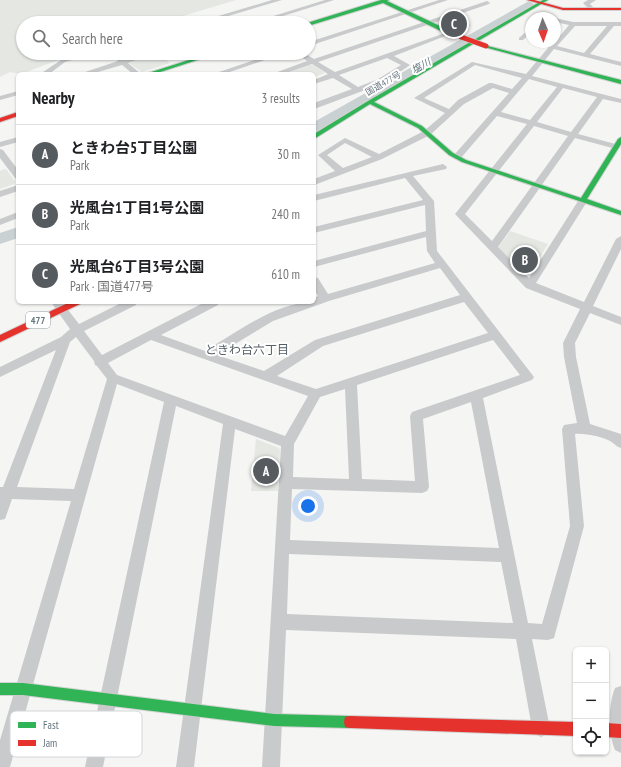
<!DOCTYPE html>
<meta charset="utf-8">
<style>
body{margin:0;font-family:"PT Sans Narrow","Noto Sans JP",sans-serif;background:#f6f6f6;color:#202124}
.controls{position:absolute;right:12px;bottom:12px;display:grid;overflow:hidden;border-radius:6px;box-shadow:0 1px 3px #0004}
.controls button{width:36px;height:36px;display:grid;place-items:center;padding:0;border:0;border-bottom:1px solid #e0e0e0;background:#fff;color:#202124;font:20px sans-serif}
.compass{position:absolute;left:525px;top:12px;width:36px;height:36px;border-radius:50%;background:#fff;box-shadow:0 1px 3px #0004;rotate:178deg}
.you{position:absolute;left:308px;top:506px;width:14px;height:14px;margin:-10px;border:3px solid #fff;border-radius:50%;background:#1a73e8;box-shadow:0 0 0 6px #1a73e833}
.badge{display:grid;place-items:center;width:26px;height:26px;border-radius:50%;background:#565b60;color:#fff;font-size:13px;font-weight:700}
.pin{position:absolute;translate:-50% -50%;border:2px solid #fff;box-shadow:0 1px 4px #0006}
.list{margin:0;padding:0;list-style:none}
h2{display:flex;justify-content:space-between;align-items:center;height:52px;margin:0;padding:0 16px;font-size:17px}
h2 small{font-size:13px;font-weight:400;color:#757577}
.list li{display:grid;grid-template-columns:26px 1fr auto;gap:12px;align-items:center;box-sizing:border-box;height:60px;padding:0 16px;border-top:1px solid #e0e0e0}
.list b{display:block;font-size:15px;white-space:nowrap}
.list p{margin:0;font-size:13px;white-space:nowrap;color:#757577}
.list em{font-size:13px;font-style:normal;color:#757577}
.icon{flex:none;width:22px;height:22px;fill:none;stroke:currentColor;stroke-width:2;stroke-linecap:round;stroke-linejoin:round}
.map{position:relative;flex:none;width:621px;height:767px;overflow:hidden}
.search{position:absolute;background:#fff;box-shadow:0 1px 3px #0004;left:16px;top:16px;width:300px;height:44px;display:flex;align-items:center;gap:10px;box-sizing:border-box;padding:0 14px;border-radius:22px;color:#757577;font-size:15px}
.panel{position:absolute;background:#fff;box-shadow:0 1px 3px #0004;left:16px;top:72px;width:300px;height:232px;border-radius:6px}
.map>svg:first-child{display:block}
.green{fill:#e4e7e2}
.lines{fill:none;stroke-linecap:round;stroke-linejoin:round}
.river{fill:#cad1d3;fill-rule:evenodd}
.fast-casing{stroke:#d2d2d2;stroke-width:2}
.jam-casing{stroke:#d2d2d2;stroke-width:2}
.street{fill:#c9cacb;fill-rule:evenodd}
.fast{fill:#30b455;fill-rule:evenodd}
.jam{fill:#e5322d;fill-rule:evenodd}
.jam-bridge-casing{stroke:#d2d2d2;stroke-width:6;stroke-linecap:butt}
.jam-bridge{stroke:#e5322d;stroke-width:5}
.labels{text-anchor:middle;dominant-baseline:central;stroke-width:4;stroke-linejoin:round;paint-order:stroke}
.far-street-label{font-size:9px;fill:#687680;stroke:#fff}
.far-water-label{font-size:10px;font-style:italic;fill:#63777d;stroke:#fff}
.shield{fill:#fff;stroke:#959fa6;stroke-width:1}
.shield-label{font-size:10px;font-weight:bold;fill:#687680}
.neighbourhood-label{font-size:12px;fill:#555f66;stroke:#fff}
.key{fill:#fff;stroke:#d2d6d9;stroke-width:1}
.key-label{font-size:11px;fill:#687680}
</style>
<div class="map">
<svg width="621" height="767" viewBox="0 0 621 767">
<rect width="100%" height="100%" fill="#f5f5f4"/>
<path class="green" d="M0,0h236l-76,23h-137v30h59l-21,6 -40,15 -11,-2 -10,5z
M452,17l19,8 -12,8 -24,-11z
M157,53l13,10 -28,9 -13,-9z
M309,65h4l12,8 -11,4v-3l-29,-1z
M4,169l3,1 8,12 -1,2 -14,5v-18z
M510,231l38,13 -18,29h-6l-26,-25z
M256,439l23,9 1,3 -2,40h-27z"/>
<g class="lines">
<path class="river" d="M529,1l5,3 -1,2 -214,125 -5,1v-10z
M18,227v11l-18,6v-11z"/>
<g class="fast-casing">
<path id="fast" d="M381,0h8l-2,1 76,36 -2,1 -18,-6 -60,-29 -72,22h-2v-2h-2z
M543,0h5l-174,102 48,24 31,27 13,7 115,38 37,-59 3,-2v7l-34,55 34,12v4l-159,-53 -13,-7 -31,-27 -48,-24 -56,35v-5l54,-33z
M484,45l137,35v4l-137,-37z
M211,53h8l-65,21h-9z
M0,683h23l251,31 76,2 5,1 1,5 -1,5 -5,1 -76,-2 -251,-31h-23z"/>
</g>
<g class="jam-casing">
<path id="jam" d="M527,0h7l29,8h58v2h-58z
M18,112v4l-18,6v-4z
M70,302h11l-1,2 -80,38v-7z
M350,716l226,6v14l-226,-8 -5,-1 -1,-5 1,-5z
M606,723l15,1v14l-15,-1z"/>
</g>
<path class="street" d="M272,0h10l-77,23h-10z
M325,0h9l-73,23h-10z
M439,0h9l-139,46v-4z
M588,0h8l-6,4 5,5 -1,1h-4l-7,-7z
M487,1l3,2 -1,1 -171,58 17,10 113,-40 5,1 -59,23 16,9 -26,18 -67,25h-3v-5l38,-14 -19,-11 -19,6v-4l14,-6 -16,-10 -29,10h-11l35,-13 -11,-8h8l10,6zM387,58l14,7 -23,14 -20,8 -19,-12z
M543,15l7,2 1,1h-12z
M555,18l18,4h48v4h-7l-24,28 31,8v4l-67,-17 -22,27 89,23v4l-18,-4 -25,35 41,11 1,2 -4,2 -41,-11 -77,109 31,31 51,-80h6l2,2 -52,83 48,19 32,-63 5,-3v13l-28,57 28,11v8l-31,-12 -15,30 1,14 14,67 31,10v14c-4,-1 -5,-3 -8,-5 -7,-6 -29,-10 -38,-9l9,92 -30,112 -6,2 -16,-1 18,89 -3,6 -6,3 -6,-3 -3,-6 -16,-89 -230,-9 -6,137h-18l19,-321 -46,-17 -41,338h-18l47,-343 -47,-18 -73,361h-18l79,-365 -47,-18 -107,383h-10v-27l71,-239 -59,-2 -7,20 -5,1v-33h3l53,-137 -56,27v-10l61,-30 9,-8 -19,-27h11l17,22 44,-22h14l-1,3 -52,26 18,24 103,-53h14l-1,3 -57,30 44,16c32,-19 71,-49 109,-49v-4l4,-2 -4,-7v-12l4,1 10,16 107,-31 -8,-12 -1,-14 -112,30v-6l112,-30 -1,-26 -111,28v-6l109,-27 -18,-22 -91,23v-6l129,-31 4,3 -1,2 -33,7 21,25 3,50 97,126 -2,3 -49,18 45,225 14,1 28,-98 -8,-97 2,-4 13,-2 -13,-66 -1,-14 17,-34 -54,-21 -71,-74 72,-90 -30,-8 -37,43h-6l-1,-2 1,-2 55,-62 -16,-5 -29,16 -34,31 -48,24 -65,25 -3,1v-6l21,-8 -17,-16 27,-17 34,16 45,-23 21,-18 -31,-15 58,-36 54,12 22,-26 -17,-5v-2v1h10l10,2 4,-2 14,-17 -14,-3zM575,26h32l-23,27 -27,-7zM475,65l47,13 -10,11 -20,-6h-3l-31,17 -9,9 -25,-11zM529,79l28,8 -27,33 -29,-8zM563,88l34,9 -26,35 -34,-10zM534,126l34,10 -76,105 -27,-27zM345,143l27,14 -29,11 -16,-13zM440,268l20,27 -145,45 -51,31 -47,-16 56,-34 56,-20zM464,302l24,31 -172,56 -39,-13 46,-30zM76,337l18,24 1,4 2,1 10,13 -33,110 -57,-2 53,-145zM151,340l157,56 -23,40 -168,-61 -9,-12zM493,340l27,35 -108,37 -2,4 5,65 -53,-2 -5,-94zM345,389l4,90 -56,-2 1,-33 26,-47zM471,402l28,146 -209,-8 2,-51 130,4 5,-2 2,-4 -6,-68zM289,554l212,8 12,61 -226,-9z
M531,27v6l-8,7h-4v-2z
M85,53h11l-31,9 -16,12h-9l21,-14z
M109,53h7l8,6 22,-6h10l-28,10 13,11h-8l-11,-9 -31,9h-12l39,-13z
M275,53h10l-61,21h-11z
M18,91v4l-18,5v-4z
M18,137v5l-18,5v-5z
M0,149l3,1 15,20v9l-3,-1 -15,-20z
M18,185v6l-18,6v-6z
M18,212v6l-18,7v-6z
M621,686v67l-6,-3c-7,-17 -7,-45 0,-62z"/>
<use href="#fast" class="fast"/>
<use href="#jam" class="jam"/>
<g class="jam-bridge-casing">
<path id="jam-bridge" d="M461,37l25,9"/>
</g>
<use href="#jam-bridge" class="jam-bridge"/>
</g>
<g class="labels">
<g class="far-street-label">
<text transform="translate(383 83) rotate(-30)">国道477号</text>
</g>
<g class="far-water-label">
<text transform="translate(421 66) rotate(-30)">塩川</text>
</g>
<rect class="shield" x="26" y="312" width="24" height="16" rx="3"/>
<g class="shield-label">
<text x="38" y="320">477</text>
</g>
<g class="neighbourhood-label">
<text x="247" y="349">ときわ台六丁目</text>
</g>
</g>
<rect x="10" y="711" width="132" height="46" rx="6" class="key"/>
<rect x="18" y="722" width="18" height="6" fill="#30b455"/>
<rect x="18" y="740" width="18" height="6" fill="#e5322d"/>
<g class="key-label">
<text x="43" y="729">Fast</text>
<text x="43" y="747">Jam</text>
</g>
</svg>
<div class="controls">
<button>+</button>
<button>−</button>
<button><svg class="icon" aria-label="locate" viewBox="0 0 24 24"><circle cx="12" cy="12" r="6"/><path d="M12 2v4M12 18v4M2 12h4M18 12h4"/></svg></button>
</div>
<svg class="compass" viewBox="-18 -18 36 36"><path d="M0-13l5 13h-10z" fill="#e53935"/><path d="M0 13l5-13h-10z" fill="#757577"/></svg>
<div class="you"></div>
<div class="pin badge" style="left:266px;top:471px">A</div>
<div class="pin badge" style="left:525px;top:260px">B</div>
<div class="pin badge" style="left:454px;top:24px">C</div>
<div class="search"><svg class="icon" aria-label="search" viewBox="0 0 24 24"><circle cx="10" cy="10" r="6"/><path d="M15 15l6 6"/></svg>Search here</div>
<section class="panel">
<h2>Nearby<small>3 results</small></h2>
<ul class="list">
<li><span class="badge">A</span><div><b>ときわ台5丁目公園</b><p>Park</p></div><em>30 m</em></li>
<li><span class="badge">B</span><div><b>光風台1丁目1号公園</b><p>Park</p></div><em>240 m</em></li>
<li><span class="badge">C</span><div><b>光風台6丁目3号公園</b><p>Park · 国道477号</p></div><em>610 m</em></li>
</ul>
</section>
</div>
